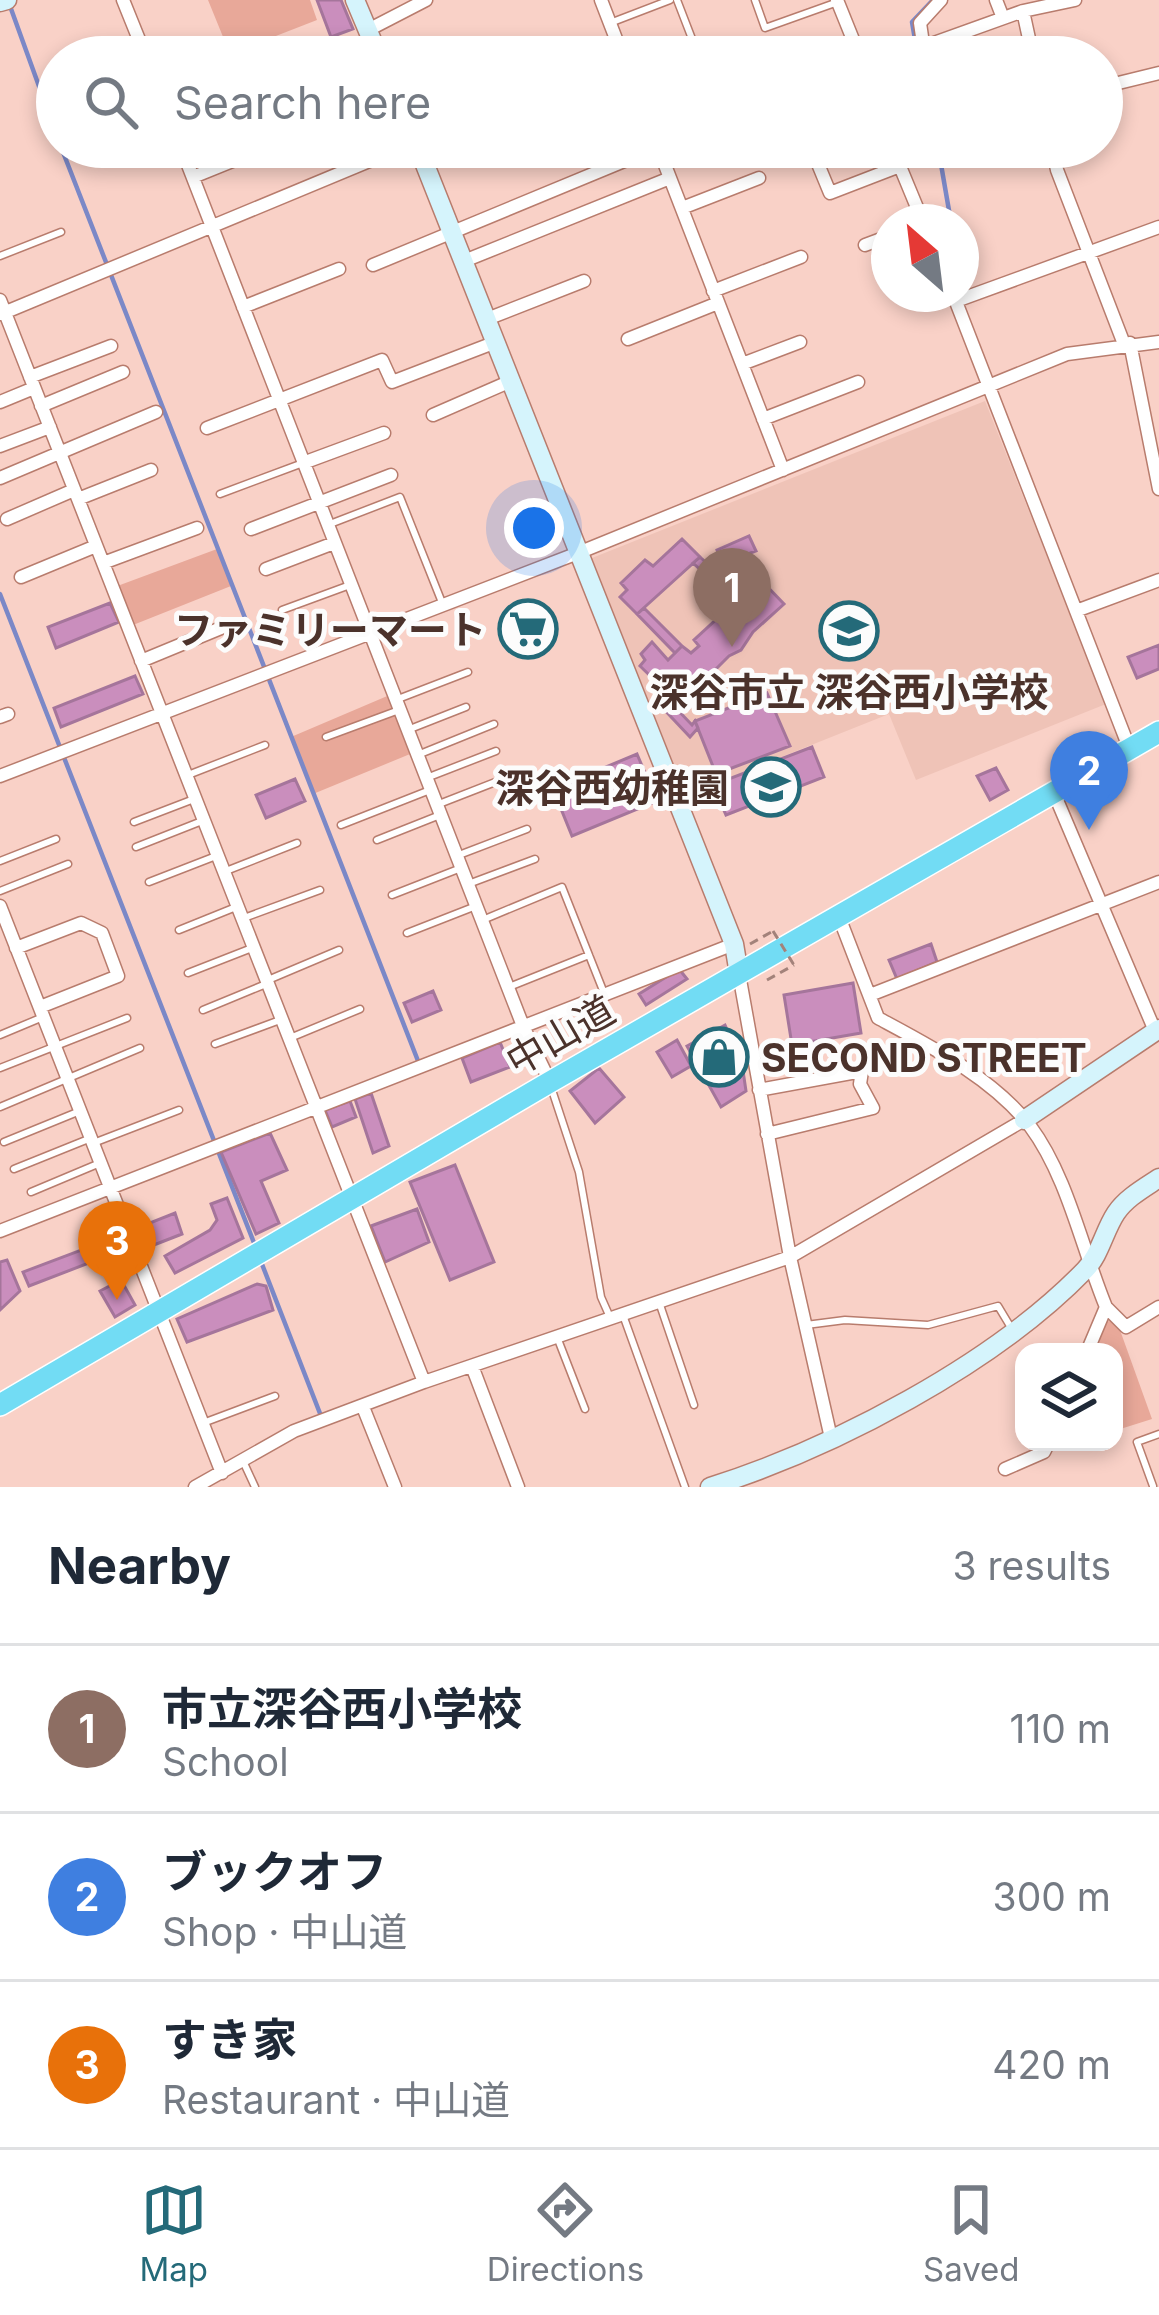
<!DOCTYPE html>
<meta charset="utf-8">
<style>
body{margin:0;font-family:Inter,"Noto Sans JP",sans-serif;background:#f6f6f7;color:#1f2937}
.controls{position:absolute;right:36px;bottom:36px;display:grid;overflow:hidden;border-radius:24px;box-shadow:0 6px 18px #0003}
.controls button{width:108px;height:108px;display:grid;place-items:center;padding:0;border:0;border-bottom:3px solid #e0e1e3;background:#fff;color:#1f2937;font:60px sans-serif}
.compass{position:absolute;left:871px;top:204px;width:108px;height:108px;border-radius:50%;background:#fff;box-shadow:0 6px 18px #0003;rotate:332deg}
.you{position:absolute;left:534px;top:528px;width:42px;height:42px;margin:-30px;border:9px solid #fff;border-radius:50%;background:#1a73e8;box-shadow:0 0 0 18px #1a73e833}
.badge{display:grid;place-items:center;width:78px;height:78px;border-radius:50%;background:#246a79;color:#fff;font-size:39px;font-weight:700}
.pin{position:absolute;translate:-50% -99px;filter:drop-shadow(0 3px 6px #0008)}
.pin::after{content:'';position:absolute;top:63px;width:42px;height:36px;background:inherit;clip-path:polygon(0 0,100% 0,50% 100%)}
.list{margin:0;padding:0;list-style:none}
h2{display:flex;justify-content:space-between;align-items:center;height:156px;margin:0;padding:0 48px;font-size:51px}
h2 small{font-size:39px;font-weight:400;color:#747a83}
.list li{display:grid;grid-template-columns:78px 1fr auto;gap:36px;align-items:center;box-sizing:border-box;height:168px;padding:0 48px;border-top:3px solid #e0e1e3}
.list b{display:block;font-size:45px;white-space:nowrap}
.list p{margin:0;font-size:39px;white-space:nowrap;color:#747a83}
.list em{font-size:39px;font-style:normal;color:#747a83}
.icon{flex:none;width:66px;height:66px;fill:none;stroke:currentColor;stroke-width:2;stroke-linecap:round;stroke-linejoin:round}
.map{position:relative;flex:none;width:1159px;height:1487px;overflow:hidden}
.search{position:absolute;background:#fff;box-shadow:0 6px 18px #0003;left:36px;right:36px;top:36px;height:132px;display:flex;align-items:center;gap:30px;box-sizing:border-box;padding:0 42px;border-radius:66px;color:#747a83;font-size:45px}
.sheet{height:660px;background:#fff}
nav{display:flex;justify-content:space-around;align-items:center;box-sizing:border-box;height:168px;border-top:3px solid #e0e1e3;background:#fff;font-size:33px;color:#747a83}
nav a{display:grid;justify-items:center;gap:6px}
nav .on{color:#246a79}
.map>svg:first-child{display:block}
.built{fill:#efc3b7}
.green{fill:#e8a899}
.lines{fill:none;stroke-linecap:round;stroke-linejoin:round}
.stream{stroke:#7b88c7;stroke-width:4.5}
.building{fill:#ca8ebd;stroke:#a5759b;stroke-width:3}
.lane-casing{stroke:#b87c6d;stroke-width:9}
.street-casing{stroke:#b87c6d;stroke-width:15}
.secondary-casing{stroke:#b87c6d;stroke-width:21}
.highway-casing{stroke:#fff;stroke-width:24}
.path{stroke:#a3827a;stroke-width:3;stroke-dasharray:9 6;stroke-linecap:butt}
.lane{stroke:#fff;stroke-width:6}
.street{stroke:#fff;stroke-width:12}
.secondary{stroke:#d5f4fc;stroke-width:18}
.highway{stroke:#72dcf4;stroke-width:21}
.path-bridge{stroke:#a3827a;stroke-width:3;stroke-dasharray:9 6;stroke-linecap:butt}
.labels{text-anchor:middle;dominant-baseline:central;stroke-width:10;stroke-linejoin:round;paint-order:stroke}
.poi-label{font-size:39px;font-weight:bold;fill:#4b322b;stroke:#fcfcfc;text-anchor:end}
.street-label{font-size:39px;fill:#4b322b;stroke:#fcfcfc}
</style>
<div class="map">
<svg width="1159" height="1487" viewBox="0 0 1159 1487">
<rect width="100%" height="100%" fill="#f9d1c7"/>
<path class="built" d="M985,401l121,303 -190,76 -27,-66 -203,81 -94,-237z"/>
<path class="green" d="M208,0h102l7,20 -87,34z
M217,549l14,37 -103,41 -16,-39z
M392,694l23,58 -102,42 -22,-57z
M1116,1319l36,100 -38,12v-79h-21l13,-30z"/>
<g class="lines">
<path class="stream" d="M10,6l47,130
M918,57l-6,-35 21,-22
M61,147l359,919
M938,147l13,75
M0,594l256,654
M260,1259l61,157"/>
</g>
<path class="building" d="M317,0h24l12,29 -22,8z
M749,536l7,15 -11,4 2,6 -22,9 -8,-20z
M682,539l18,18 -63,57 -17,-17 7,-7 -6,-7 24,-23 8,6z
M700,557l41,38 -6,6 -42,-38z
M759,578l25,26 -31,28 -12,18 -12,6 -49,49 -40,-39 5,-6 -4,-6 11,-12 16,18 14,-14 9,7 8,-7 -5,-6 25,-23 8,5 8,-7 -8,-6z
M110,603l9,19 -63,26 -8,-21z
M532,606l16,37 -23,10 -16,-39z
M644,608l38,38 -7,7 -38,-39z
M1159,645v24l-22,9 -9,-21z
M135,676l8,18 -82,33 -7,-19z
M667,692l7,7 -4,3 22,23 3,-4 3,7 -8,9 -33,-35z
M767,693l23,53 -74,28 -21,-53z
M812,747l12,30 -98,38 -13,-30z
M637,754l20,47 -85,35 -19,-47z
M996,768l12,22 -18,10 -13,-24z
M295,779l10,22 -39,17 -10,-23z
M931,944l6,18 -40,17 -8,-19z
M679,969l8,10 -41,26 -7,-11z
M853,983l8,50 -69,12 -8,-50z
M433,991l8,19 -29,12 -8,-19z
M725,1025l17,39 4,27 -25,16 -34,-61z
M677,1040l14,26 -19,11 -15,-25z
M500,1042l10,25 -39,15 -9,-24z
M599,1068l25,29 -29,26 -25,-32z
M371,1093l18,53 -16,7 -18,-54z
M350,1101l6,16 -24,10 -7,-17z
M270,1133l17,37 -26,11 18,42 -23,11 -35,-82z
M455,1165l39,97 -44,18 -40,-98z
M227,1198l16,40 -68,35 -10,-17 45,-26 7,-10 -6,-16z
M417,1209l12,33 -44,20 -14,-36z
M175,1213l7,21 -41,16 -9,-20z
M113,1238l7,13 -91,35 -6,-14z
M7,1260l13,31 -20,19v-48z
M121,1280l14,25 -20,12 -15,-26z
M257,1284l9,2 7,24 -86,32 -10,-23z"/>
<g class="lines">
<g class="lane-casing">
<path id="lane" d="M677,0l22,57
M755,0l10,28 70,-25
M610,23l60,-23
M0,256l61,-24
M220,494l83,-31
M330,524l70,-27 43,108
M282,610l68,-25
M398,699l70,-27
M410,729l56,-22
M326,737l73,-27
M420,754l74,-30
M188,775l77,-30
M429,777l67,-26
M439,804l77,-30
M134,822l60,-23
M341,825l89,-35
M377,840l63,-25
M136,847l66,-26
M459,855l68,-26
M0,861l56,-22
M226,871l71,-28
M149,882l67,-26
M471,883l64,-24
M0,891l68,-27
M392,895l69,-27
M244,918l76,-28
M485,919l77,-32 42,106
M179,930l57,-23
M407,933l69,-27
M188,973l64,-25
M268,980l71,-30
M509,987l80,-32
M203,1010l63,-26
M0,1035l43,-18
M290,1038l70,-29
M215,1044l65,-24
M0,1068l127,-50
M552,1090l27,82 22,125 8,18
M0,1107l140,-59
M4,1142l76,-31
M96,1142l83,-32
M14,1169l77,-31
M31,1192l69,-29
M659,1302l35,103
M623,1315l62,172
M806,1325l39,-5 83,5 70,-19 12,20
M557,1337l28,72
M203,1423l72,-27
M243,1461l12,26
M1153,1486l-16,-44 22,-8"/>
</g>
<g class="street-casing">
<path id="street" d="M123,0l23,57
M601,0l22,57
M837,0l23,57
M996,0l7,18
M1023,11l10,46
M368,30l58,-30
M895,57l128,-46 52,-11
M925,57l-5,-34 21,-23
M1102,87l57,-14
M181,147l342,879 27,56
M658,147l125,323
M811,147l19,46 70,-27
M892,147l31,75
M1052,147l5,23 67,174
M193,177l74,-30
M682,208l77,-30
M865,245l24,-9
M464,261l206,-83
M373,265l285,-118
M713,291l88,-34
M953,294l177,456
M0,300l424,1082
M956,301l203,-74
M243,307l96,-38
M1,314l402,-167
M487,319l97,-38
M628,339l90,-36
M1130,343l29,146
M742,364l58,-22
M30,377l81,-31
M0,402l34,-14
M41,406l82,-34
M433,415l78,-34
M763,419l95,-37
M207,428l175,-68 10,22 104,-40
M0,446l50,-19
M303,463l81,-30
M0,478l156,-66
M78,499l73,-29
M7,519l67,-29
M251,529l140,-54
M103,563l94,-35
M266,569l68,-26
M21,577l75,-31
M1076,611l83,-31
M141,661l80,-33
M0,717l8,-3
M0,776l578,-223 489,-199 92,-12
M1054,793l101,238
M0,906l222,567
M839,917l39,101c52,28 115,60 152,108 38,51 52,123 76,181l-19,45
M16,948l65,-25 21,10 16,43 -78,31
M739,974l51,283 41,181
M870,995l289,-113
M759,1090l103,-19 -2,13 13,24 -106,26
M0,1231l734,-287
M1106,1307l20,20 33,-20
M472,1366l46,121
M363,1407l32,80
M1005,1469l39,-17 5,-10
M195,1487l99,-56 130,-49 366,-125 234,-137"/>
</g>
<g class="secondary-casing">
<path id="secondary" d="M355,0l24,57
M0,2l7,-2
M418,147l316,797 5,30
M1024,1120l135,-91
M710,1487c124,-39 284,-123 375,-217 15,-15 19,-39 31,-57 10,-15 28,-25 43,-35"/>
</g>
<g class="highway-casing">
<path id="highway" d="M0,1405l550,-323 609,-350"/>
</g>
<path class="path" d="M750,944l23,-13
M767,980l27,-15"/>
<use href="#lane" class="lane"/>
<use href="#street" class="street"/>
<use href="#secondary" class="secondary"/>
<use href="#highway" class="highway"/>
<path class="path-bridge" d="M773,931l21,34"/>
</g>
<defs>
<g id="supermarket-ring" transform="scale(3)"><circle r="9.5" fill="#fcfcfc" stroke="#246a79" stroke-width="1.5"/><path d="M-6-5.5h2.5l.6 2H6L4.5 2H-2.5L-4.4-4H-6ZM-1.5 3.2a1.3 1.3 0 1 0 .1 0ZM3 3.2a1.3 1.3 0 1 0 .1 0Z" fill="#246a79"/></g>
<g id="school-ring" transform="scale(3)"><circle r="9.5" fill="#fcfcfc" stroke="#246a79" stroke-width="1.5"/><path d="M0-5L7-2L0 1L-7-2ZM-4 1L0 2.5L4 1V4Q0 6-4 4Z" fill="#246a79"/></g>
<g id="shop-ring" transform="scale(3)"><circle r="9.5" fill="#fcfcfc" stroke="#246a79" stroke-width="1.5"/><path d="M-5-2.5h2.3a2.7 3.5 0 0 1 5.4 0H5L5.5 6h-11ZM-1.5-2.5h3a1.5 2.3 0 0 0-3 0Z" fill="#246a79"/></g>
</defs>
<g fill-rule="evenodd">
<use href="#supermarket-ring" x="528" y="629"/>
<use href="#school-ring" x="849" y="631"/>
<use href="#school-ring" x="771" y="787"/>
<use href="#shop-ring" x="719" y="1057"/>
</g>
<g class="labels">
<g class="poi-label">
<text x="486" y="629">ファミリーマート</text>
<text x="849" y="691" text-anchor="middle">深谷市立 深谷西小学校</text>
<text x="729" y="787">深谷西幼稚園</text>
<text x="761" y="1057" text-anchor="start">SECOND STREET</text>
</g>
<g class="street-label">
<text transform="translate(560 1035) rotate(-30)">中山道</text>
</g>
</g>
</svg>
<div class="controls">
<button><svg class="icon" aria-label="layers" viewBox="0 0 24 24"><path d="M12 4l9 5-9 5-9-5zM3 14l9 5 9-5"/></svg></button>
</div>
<svg class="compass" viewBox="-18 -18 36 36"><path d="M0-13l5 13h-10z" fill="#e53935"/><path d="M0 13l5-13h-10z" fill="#747a83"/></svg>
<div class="you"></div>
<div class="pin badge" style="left:732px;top:647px;background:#8d6e63">1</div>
<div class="pin badge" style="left:1089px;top:830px;background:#3f7fe0">2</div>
<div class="pin badge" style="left:117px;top:1300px;background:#e8710a">3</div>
<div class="search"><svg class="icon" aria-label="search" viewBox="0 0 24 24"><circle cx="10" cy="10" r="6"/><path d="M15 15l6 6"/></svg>Search here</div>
</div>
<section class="sheet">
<h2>Nearby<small>3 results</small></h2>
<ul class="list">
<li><span class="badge" style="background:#8d6e63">1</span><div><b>市立深谷西小学校</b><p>School</p></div><em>110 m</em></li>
<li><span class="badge" style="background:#3f7fe0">2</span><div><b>ブックオフ</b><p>Shop · 中山道</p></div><em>300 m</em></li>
<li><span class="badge" style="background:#e8710a">3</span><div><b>すき家</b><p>Restaurant · 中山道</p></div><em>420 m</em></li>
</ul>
</section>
<nav>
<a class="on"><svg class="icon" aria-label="map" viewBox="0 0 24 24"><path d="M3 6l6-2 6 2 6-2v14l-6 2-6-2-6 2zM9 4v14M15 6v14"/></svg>Map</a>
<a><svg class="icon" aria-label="directions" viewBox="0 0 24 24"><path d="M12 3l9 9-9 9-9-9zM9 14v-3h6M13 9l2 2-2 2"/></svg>Directions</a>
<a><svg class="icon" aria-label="saved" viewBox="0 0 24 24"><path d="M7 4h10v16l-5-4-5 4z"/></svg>Saved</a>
</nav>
